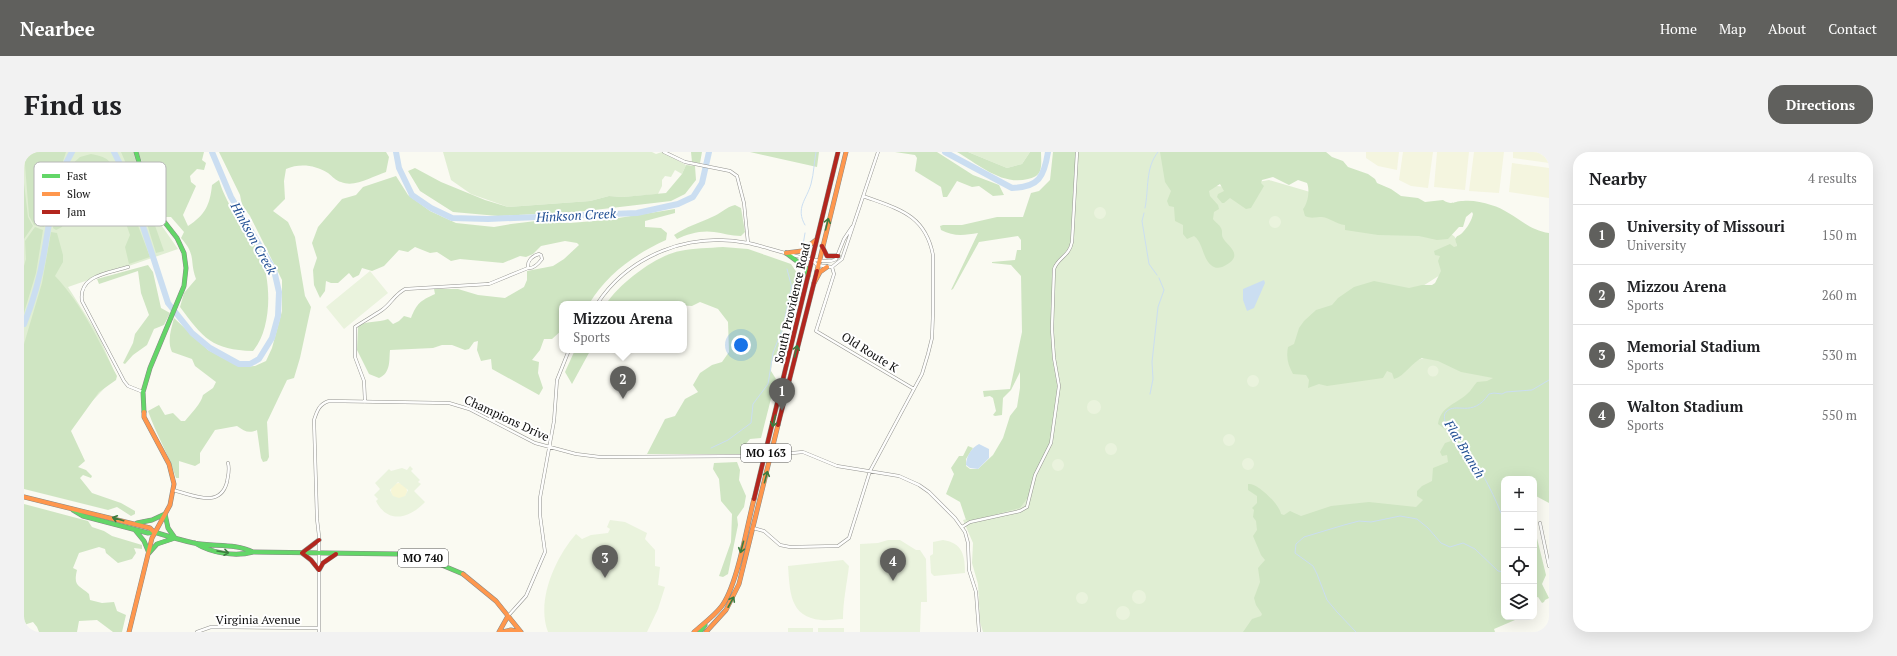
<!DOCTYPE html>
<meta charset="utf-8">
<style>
body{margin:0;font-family:"PT Serif",serif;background:#f2f2f2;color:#202124}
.controls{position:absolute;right:12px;bottom:12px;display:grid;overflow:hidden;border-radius:8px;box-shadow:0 4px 16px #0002}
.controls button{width:36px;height:36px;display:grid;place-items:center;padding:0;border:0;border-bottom:1px solid #e0e0e0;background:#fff;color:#202124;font:20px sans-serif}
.you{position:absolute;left:717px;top:193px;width:14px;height:14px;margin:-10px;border:3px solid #fff;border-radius:50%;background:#1a73e8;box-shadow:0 0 0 6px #1a73e833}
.badge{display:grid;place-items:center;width:26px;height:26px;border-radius:50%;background:#60605d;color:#fff;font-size:13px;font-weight:700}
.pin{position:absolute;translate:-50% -33px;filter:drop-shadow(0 1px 2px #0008)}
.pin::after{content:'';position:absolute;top:21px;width:14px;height:12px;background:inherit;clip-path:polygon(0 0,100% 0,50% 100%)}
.popup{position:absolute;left:535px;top:149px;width:128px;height:52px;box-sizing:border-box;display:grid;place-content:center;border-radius:8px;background:#fff;filter:drop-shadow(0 1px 3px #0005);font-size:13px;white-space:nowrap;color:#757577}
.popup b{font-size:15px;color:#202124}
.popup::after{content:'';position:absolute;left:50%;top:100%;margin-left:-8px;border:8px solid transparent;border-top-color:#fff}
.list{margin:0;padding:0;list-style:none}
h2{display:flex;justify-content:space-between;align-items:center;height:52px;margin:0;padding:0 16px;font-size:17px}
h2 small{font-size:13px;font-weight:400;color:#757577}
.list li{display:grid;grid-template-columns:26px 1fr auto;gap:12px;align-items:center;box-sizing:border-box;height:60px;padding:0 16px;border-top:1px solid #e0e0e0}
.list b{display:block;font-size:15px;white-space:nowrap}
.list p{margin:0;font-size:13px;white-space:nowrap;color:#757577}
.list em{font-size:13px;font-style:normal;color:#757577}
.icon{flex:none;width:22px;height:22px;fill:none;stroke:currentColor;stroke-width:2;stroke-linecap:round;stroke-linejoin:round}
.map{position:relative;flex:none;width:1525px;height:480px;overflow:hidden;border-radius:16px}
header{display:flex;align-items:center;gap:24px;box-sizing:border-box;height:56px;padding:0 20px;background:#60605d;color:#fff}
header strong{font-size:19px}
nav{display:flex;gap:22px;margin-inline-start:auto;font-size:14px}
.intro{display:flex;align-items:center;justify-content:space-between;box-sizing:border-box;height:96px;padding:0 24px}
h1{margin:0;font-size:28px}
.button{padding:10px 18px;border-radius:16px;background:#60605d;color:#fff;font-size:14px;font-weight:700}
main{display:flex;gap:24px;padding:0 24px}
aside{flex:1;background:#fff;border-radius:16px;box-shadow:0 4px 16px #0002}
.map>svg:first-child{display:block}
.farmland{fill:#f4f5df}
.green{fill:#e0eed3}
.forest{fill:#cfe5c2}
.sand{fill:#f7f6d5}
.pitch{fill:#eaf3dd;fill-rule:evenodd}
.water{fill:#cbdef1}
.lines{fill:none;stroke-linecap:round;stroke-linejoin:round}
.stream{stroke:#cbdef1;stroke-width:1}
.river{stroke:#cbdef1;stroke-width:6}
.street-casing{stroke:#949490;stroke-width:3.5}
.fast-casing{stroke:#8a8a87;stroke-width:5}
.slow-casing{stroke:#8a8a87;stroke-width:5}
.jam-casing{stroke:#8a8a87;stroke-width:5}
.street{stroke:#fefefd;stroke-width:2.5}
.fast{stroke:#63d668;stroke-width:4}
.slow{stroke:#ff974d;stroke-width:4}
.jam{stroke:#b3261e;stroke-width:4}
.oneway{stroke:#3c7c3f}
.labels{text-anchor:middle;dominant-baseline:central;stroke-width:4;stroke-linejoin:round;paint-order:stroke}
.shield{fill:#fff;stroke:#565656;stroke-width:1}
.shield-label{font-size:11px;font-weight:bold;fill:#0d0d0d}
.street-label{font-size:12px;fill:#0d0d0d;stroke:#fff}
.water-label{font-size:13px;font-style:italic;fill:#214f93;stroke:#fff}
.key{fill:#fff;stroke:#b6b6b6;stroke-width:1}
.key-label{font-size:11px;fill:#0d0d0d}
</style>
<header>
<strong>Nearbee</strong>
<nav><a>Home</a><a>Map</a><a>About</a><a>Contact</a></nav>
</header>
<div class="intro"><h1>Find us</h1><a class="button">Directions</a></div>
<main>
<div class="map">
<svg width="1525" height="480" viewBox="0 0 1525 480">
<rect width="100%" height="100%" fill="#fafaf2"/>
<path class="farmland" d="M1342,0h33l-2,18 -19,-4 -12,-8z
M1379,0h30l-5,36 -17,-2 -12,-6z
M1413,0h32l-4,38 -31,-3z
M1450,0h30l-5,41 -30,-2z
M1489,0h36v11l-36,-5z
M1488,11l37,5v30l-40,-6z"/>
<path class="green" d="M0,0h112l21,67 21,30 -110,38 31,49 17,40 -53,56 -39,56z
M419,0h209l4,2 6,-2 24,13 -4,9 -7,-4 -4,7 -6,-1 -3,4v6l-4,8 -35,3 -14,-1 -19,5 -82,6 -37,-13 -20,-14z
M944,0h62l-8,12 -15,4z
M1045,0h99l24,32 37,3 40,-7 181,53 5,4 2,9 -9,24 -41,26 -31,78 60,-20 64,12 -6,23 -73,121 -151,81 -11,34 -9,7h-267l-3,-10 -2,-38 -6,-21 1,-20 -10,-23 51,-12 26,-200z"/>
<path class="forest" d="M0,0h42c-4,11 -6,22 -9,33 -5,15 -11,27 -13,42l-10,-2 -5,-9z
M97,0h12l19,65 12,34 -8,2 -22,-71z
M114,0h66l-2,8 4,3 -2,7 -7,-1 -7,7 1,6 5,4 -13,29 5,11c17,-11 22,-21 24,-41l7,-5c2,7 5,14 8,20 9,19 25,36 33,55 12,26 12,74 -7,96 -41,-1 -50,-13 -73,-44l4,-14 12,-14c-7,-19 1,-23 -15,-41l3,-6 -13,-15h-9c-6,-8 -13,-22 -11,-33z
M195,0h167l3,5 -3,15c-13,4 -31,16 -45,10 -5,-1 -9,-6 -13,-9 -13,-8 -28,-10 -42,-4l-2,12 1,18 -12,12 15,11 7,15 10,59 6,11 -11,51 -6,20 -7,2 -20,42 2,35 -2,4 -4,1 -2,-4 -4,-28c-8,4 -13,1 -20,-4l-22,4 -15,23v10l-5,3 -16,-5v17h-3c-7,-23 -20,-44 -28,-67l11,-6 6,10 8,-2 8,8h4c7,-9 16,-17 18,-26l10,-7 3,-6 -21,-16 -3,-7 -20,-7c-5,-11 -1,-22 2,-34l34,32 32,17 15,-1 11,-5 6,-13 10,-37v-31l-32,-64 -8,-11 -2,-10z
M667,0h11l-2,11 -8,-1z
M726,0h69l-2,15z
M871,0h42l36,23 26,10 5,10 -11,1 -14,-10 -7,1 -15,-6 -10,16h-4l-2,-10 -26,-16 2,-13 -2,-3z
M933,0h11l39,16 15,-4 8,-12h11c0,6 1,13 -1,19 -2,5 -7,7 -12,8 -26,7 -50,-15 -71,-27z
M1029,0h23l-6,92c-4,11 -16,15 -18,26v88l5,28 -7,57 -16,32 -5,21 -9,12 -49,13 -5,-1 -6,-18 -14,-8 8,-20 -3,-6 8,-12h4l5,-10 5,2 -7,11v7l4,3h8l15,-14 10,-17 7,-22 7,-9 3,-19v-16l-9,18 -8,8 -1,17 -7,1 -2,-1 3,-4 -3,-13 -3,-2 -6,1 -1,-6 27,-2 12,-57 -1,-56 -10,-11 -19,-2v-1l23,-2 2,-10h4v-10l-3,-4 -39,6 -26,47 -2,1 27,-57c-13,2 -24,4 -37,-3l-1,-4 3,-1h19l35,-8h26l8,-24 8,-2 11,-11z
M1136,0h166l6,5 11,4 5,6 20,7 7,5 2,4 14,6 10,7 17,2 7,4 18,-2c9,6 11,1 20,1 9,-1 19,1 28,4 22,6 35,25 58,28v270l-15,-8v-16h-30v138h18l-28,12 1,3h-252l9,-13 9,-3 1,-2 -6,-9 -2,-7 6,-16 -2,-14 7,-8 -4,-5 -8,-19 4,-6 -1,-9 -3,-4 1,-7 -2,-2 5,-5v-7l-9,-6v-6c9,-2 32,21 33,30l3,1 6,-4 11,5 30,-10 38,-4 47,5 7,-7 -6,-4v-5l5,-5 10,-5 1,-13 15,-6 -1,-7 -5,1 -2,-4 5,-9 6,-2 -5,-11 -8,-6c3,-18 17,-19 29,-30 4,-3 6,-8 10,-12l10,-1 6,-3 -32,-6 -23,-11 -16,-3c-11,5 -17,18 -28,21l-2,-6 -5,-2 -4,7 -56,8 -8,-2 -11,4 1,-8 -3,-5 -13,-1c-5,-9 -7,-16 -5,-27l6,-3 5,-16 5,-7 12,-11 16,-5 6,-7 16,-11 20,-6 35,7 13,-3h10l3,-2 6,-12 -3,-10 2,-5 -5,-1 -1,-4 16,-7 4,3 3,-1 -2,-7c3,-5 5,-3 8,-7 4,-4 9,-12 10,-18l-1,-2 -6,5 -3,10h-4l-11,12 -11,1 -18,-4 -41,-1 -33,-5v-5c-9,-1 -15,-7 -23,-8 -6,0 -11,2 -17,-1l-2,-7c5,-6 7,-19 4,-26l-9,-3 -9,5 -16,-8 -11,3 -1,3 3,3 -13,22 -5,1 -16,-11 -6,5h-2l-5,-6 1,-3 6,-3 -4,-7 -11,7 1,5 8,9 1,4 -5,3 -1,7c2,3 7,6 8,9 2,3 0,7 2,10 3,7 22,16 3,27 -3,2 -8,4 -12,2 -12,-6 -10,-24 -20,-31l-7,3 -4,-5v-9l-8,-4 -1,-14 -5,-1 -2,-5 4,-10 -6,-9z
M67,2c21,4 17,7 28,23 5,7 6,7 7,17l24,63 -21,7 -4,-17 5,-12 -9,-26 -12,-13c-13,4 -23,8 -37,6l-7,6v11l-3,8 -6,3 -3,-2 2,-20 8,-16 7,-26 10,-9z
M662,13l9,1 1,14 -11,14 -14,7 -94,11 -79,4 -45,-4 -33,-21 -12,-20 7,-3 26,14 44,18 23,7 82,-6 19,-5 14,1 43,-4 16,-19z
M372,24l12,19 22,16 26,12 38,4 17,-3 25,-3 34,2 36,-3 69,-11v4l-30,8v6l16,1 6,5 -1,7c-31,14 -59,34 -77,64h-27v26l-10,9h-8l-4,11 -8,10 7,2 -1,11 5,15 -4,7 -47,-26 -1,-10 -10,2 -4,-11 1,-9 -4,1 -5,7 -4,1 -13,-5h-10l-9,3 -43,2c-1,10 1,23 -11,28l-10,-4 -12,-24 1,-23c7,-7 20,-4 30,-8l5,5 6,-3 5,-5 7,2c6,-15 9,-17 24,-24l-1,-5h24l20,6 27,3 19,-11 3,-7v-9l26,-5 11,-7 15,-14 -2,-2 -12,-2 -24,5 -8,8 -7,3 -6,-1 -17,7 -43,-4 -9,2 -14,-9 -7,1 -15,-6 -7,5 -9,-2 -15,16 -12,5 -10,-3 -3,7 -6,3 -4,-5 -11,10h-7l-5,-2 -1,10 -5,7 -6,-13 -1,-15 4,-12 -5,-15 6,-16 24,-28 14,-4 7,-8z
M0,31l4,34 5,9 -9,13z
M711,53l6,3 4,24 -4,4c-10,0 -18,-3 -27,-4 -13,-2 -26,2 -37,7l-3,-4c12,-8 25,-12 38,-18 8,-3 14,-10 23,-12z
M11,75l8,3 -7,43 -12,40v-47l2,-7 -1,-18z
M27,80l6,1 6,22v7l-8,14c27,28 44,65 62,100l-1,4 -17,12 -28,39 14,30 -7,6 8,3 6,6 -1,2 -8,-3 -3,3 12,15 29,10 14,8v3l-4,2 -14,-9 -9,3 -84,-21v-145l18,-61z
M699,95l25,2 43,15 8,12 -16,52 -3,25 -8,8 -1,10 5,8 -15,59 -11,1 -5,6 -1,9h-97l18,-35 10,-3 10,-17 13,-7 -5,-7 7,-12 12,-8 10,-3 7,-10 -1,-30 -10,-13 -18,-7 -8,4 -63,-4 -23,2c14,-21 49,-48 74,-53 14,-3 29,-3 43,-4z
M124,113l5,7 8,36 9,5 -6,12 -10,4 -7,16 -14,10 -8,9 -2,-1 10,-20 2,-9 14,-19 -8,-22 -3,-22 -39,13 -2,-5z
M551,198l15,1 -18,33 -7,-12z
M713,310l3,8 -1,10 7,16 -2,11 -7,10 1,8 -10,49 -5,3 -4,-1 12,-34 1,-28 -11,-13 -2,-22 -6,-10 1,-6z
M0,352l64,17 4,6 12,4 8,5 30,9v4l-8,-1 2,5 -4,6 -14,4 -12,-10 -1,-4 -6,-2 -20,6 -6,15 4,2c-4,17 2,15 12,24l1,6 12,3 12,-1 3,9 9,4 -4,17h-9l-16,-12 -18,1 -2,11h-38l-2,-5 -4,-5 -9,3z
M1510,374l12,49 -4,9 7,14 -4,2 -1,2 -2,1 -4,-6 -4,1z"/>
<path class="sand" d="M367 339a8 8 0 1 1 16 0a8 8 0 1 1-16 0Z"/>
<path class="pitch" d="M1070 61a6 6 0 1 1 12 0a6 6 0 1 1-12 0Z
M1245 70a6 6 0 1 1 12 0a6 6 0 1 1-12 0Z
M346,119l18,22 -44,36 -18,-22z
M1403.5 219a5.5 5.5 0 1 1 11 0a5.5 5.5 0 1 1-11 0Z
M1223 229a6 6 0 1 1 12 0a6 6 0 1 1-12 0Z
M1063 255a7 7 0 1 1 14 0a7 7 0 1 1-14 0Z
M1199 288a6 6 0 1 1 12 0a6 6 0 1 1-12 0Z
M1081 297a6 6 0 1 1 12 0a6 6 0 1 1-12 0Z
M1218 312a6 6 0 1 1 12 0a6 6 0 1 1-12 0Z
M1028 313a6 6 0 1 1 12 0a6 6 0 1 1-12 0Z
M386,314l3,3 -2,2 9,9 -2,2 3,2 -7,7 11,11c-15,16 -37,23 -49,-1l2,-2 -4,-4 6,-6 -5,-6 14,-14 2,2 11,-3 5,2zM374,330l10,8 -3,6 -6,2 -6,-2 -3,-6z
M586,368l15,2 22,11 -2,6 10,11v16l5,1 -2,18 7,2 -7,22 -11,23h-99c-12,-31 7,-74 28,-98l6,5 9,-4 17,-2 2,-4 -3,-2z
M864,388h12l16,10h4l6,9 1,43h-6l-1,30h-60v-88l18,-1z
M919,388c20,3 22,16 22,33l-31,3 -3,-3 -1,-17 3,-2v-12z
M819,408l6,6c-2,17 -6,35 -6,53 -8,0 -15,2 -22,1 -32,-3 -31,-29 -33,-54z
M1108 445a7 7 0 1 1 14 0a7 7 0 1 1-14 0Z
M1052 446a6 6 0 1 1 12 0a6 6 0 1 1-12 0Z
M1092 461a7 7 0 1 1 14 0a7 7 0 1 1-14 0Z
M764,476h25v4h-25z
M794,476h26v4h-26z"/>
<path class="water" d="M1240,128l1,3 -11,25 -7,3 -4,-11v-11z
M955,292l10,5v9l-11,11 -8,-1 -4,-3c0,-8 5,-17 13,-21z"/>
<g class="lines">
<path class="stream" d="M1121,56c4,-19 0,-40 13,-56
M1120,61l-2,8 7,43 8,11
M781,73c-10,-17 2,-26 6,-41 3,-11 3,-22 5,-32
M779,93l2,-12
M763,117l5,19
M1126,242l3,-15 -1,-17 6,-55 6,-17 -5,-12
M687,296l17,-8 23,-17 2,-19 15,-20 5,-31 10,-26 8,-38 9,-17
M1480,369c-7,-21 -24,-53 -36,-71 -8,-11 -18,-17 -23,-29 -1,-3 -1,-7 1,-9 10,-11 26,7 43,-18l5,-1 8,1 4,-2 26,-2 17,-10
M1332,480l-19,-20 -10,-12 -10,-26 -4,-8 -18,-13 1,-9 8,-7 40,-12 15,-4 12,1 29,-6 17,3 11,9 13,15 9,4 13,-4 12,6 23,22 6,1"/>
<path class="river" d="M90,0l9,18 15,41 30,92 24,30 18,15 29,16h11l9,-5 13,-21 6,-22 1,-24 -5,-22 -43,-73 -19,-45
M372,0l3,16 13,27 19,13 21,10 36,1 149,-6 41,-9 15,-7 9,-14 7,-31
M921,0l67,36c27,-1 32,-11 36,-36
M0,172c9,-22 16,-47 20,-71 6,-34 10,-71 28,-101"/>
<g class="street-casing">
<path id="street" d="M640,0l21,10 45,9 7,5 7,27 4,40
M789,109l4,4 15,2 10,-8 36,-107
M104,115c-19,6 -50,8 -46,34l42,80 4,5 15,6
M808,115l2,7 -18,57 98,58
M573,152c33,-50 93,-72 151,-61 17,3 77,25 88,16l8,-20 8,-12
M341,250l-1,-21 -9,-24v-30c9,-6 18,-11 27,-17 9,-6 12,-15 23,-21l84,-5 39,-16c-1,-7 4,-12 11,-14l2,1 1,4c-3,4 -8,10 -14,9
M747,303l32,-3 34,14 62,10 20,9 10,7 26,26 10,14 3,11 1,27 7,22 3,40
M149,338c20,5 47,19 54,-8 1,-7 3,-12 1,-19
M1516,371l9,43
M938,375l8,-5 50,-11 7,-4 8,-32 16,-32 8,-57 -5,-28 -2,-29 2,-60c4,-12 15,-12 18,-27l5,-90
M729,376l11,3 16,14 10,2 48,-1 11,-8 21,-67 52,-97 6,-20 4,-16 1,-26v-57c-8,-41 -35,-46 -70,-59
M484,464l18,-20 19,-44 -5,-37v-17l14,-77 3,-41 12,-30
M173,480l14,-5 108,1
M295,480v-96l-2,-17 -3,-99c3,-9 5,-16 15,-19l120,2 20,6 66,34 41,11 24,3 165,-1"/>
</g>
<g class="fast-casing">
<path id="fast" d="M112,0l16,54 25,32 7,15 2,15 -2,18 -34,82 -7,24 1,20
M762,101l20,15 2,8
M49,358l10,6 65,17 6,-1c13,4 26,8 40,11 19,4 41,0 59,9
M111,378l9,11 5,12 8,-9 18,-6 -7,-10 -3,-14 -13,6 -15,3
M171,391c16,10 40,14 58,9l145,2 27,4 38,16
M676,480l5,-7"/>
</g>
<g class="slow-casing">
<path id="slow" d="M762,101l16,-2 14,-11
M793,119l29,-119
M790,131l6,-11 7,-5
M0,345l126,31 4,4
M439,422l33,27 25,31
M105,480l23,-94 18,-33 4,-21 -5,-20 -25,-47v-5
M475,480l9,-16
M478,480l9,-2 10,2
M670,480c9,-8 20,-16 27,-25 16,-20 26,-81 33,-108
M682,480l20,-22 13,-26 39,-159"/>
</g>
<g class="jam-casing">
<path id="jam" d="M798,94l5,10h11
M754,273l39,-154
M730,347l84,-347
M295,388l-17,13 9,7 8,10 4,-7 13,-9"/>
</g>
<use href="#street" class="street"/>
<use href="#fast" class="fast"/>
<use href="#slow" class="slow"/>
<use href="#jam" class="jam"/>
</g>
<defs><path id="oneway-shaft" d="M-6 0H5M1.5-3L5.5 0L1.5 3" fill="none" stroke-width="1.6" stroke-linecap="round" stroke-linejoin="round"/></defs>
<g class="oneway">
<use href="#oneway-shaft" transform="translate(803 72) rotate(-76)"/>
<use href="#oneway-shaft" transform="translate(772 199) rotate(-77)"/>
<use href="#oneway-shaft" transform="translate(750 269) rotate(104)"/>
<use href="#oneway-shaft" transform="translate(742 325) rotate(-75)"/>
<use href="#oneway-shaft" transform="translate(94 367) rotate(-164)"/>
<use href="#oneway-shaft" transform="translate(718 395) rotate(105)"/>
<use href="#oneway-shaft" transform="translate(199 400) rotate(9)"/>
<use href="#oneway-shaft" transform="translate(707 450) rotate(-61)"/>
</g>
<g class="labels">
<g class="shield">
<rect x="717" y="292" width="50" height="18" rx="3"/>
<rect x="374" y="397" width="50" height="18" rx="3"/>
</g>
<g class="shield-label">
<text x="742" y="301">MO 163</text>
<text x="399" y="406">MO 740</text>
</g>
<g class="street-label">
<text transform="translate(768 151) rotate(-77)">South Providence Road</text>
<text transform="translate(846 200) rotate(32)">Old Route K</text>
<text transform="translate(483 266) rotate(25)">Champions Drive</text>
<text x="234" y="467">Virginia Avenue</text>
</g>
<g class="water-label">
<text transform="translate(552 63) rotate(-3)">Hinkson Creek</text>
<text transform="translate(230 86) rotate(61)">Hinkson Creek</text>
<text transform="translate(1441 297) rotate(59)">Flat Branch</text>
</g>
</g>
<rect x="10" y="10" width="132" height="64" rx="6" class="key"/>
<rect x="18" y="22" width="18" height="4" fill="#63d668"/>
<rect x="18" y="40" width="18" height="4" fill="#ff974d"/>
<rect x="18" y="58" width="18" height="4" fill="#b3261e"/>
<g class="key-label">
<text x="43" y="28">Fast</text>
<text x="43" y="46">Slow</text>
<text x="43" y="64">Jam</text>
</g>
</svg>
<div class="controls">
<button>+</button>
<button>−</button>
<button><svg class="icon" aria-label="locate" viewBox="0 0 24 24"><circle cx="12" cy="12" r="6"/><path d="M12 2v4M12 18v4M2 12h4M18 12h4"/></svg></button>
<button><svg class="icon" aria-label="layers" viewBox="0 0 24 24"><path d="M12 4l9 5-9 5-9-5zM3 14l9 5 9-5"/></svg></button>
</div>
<div class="you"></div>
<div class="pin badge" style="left:758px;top:259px">1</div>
<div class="pin badge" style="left:599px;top:247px">2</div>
<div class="popup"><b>Mizzou Arena</b>Sports</div>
<div class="pin badge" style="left:581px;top:426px">3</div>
<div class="pin badge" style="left:869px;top:429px">4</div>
</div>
<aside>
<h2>Nearby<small>4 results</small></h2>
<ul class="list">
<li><span class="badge">1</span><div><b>University of Missouri</b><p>University</p></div><em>150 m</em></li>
<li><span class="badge">2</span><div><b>Mizzou Arena</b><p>Sports</p></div><em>260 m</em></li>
<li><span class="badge">3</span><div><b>Memorial Stadium</b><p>Sports</p></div><em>530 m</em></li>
<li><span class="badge">4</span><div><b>Walton Stadium</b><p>Sports</p></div><em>550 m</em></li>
</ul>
</aside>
</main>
